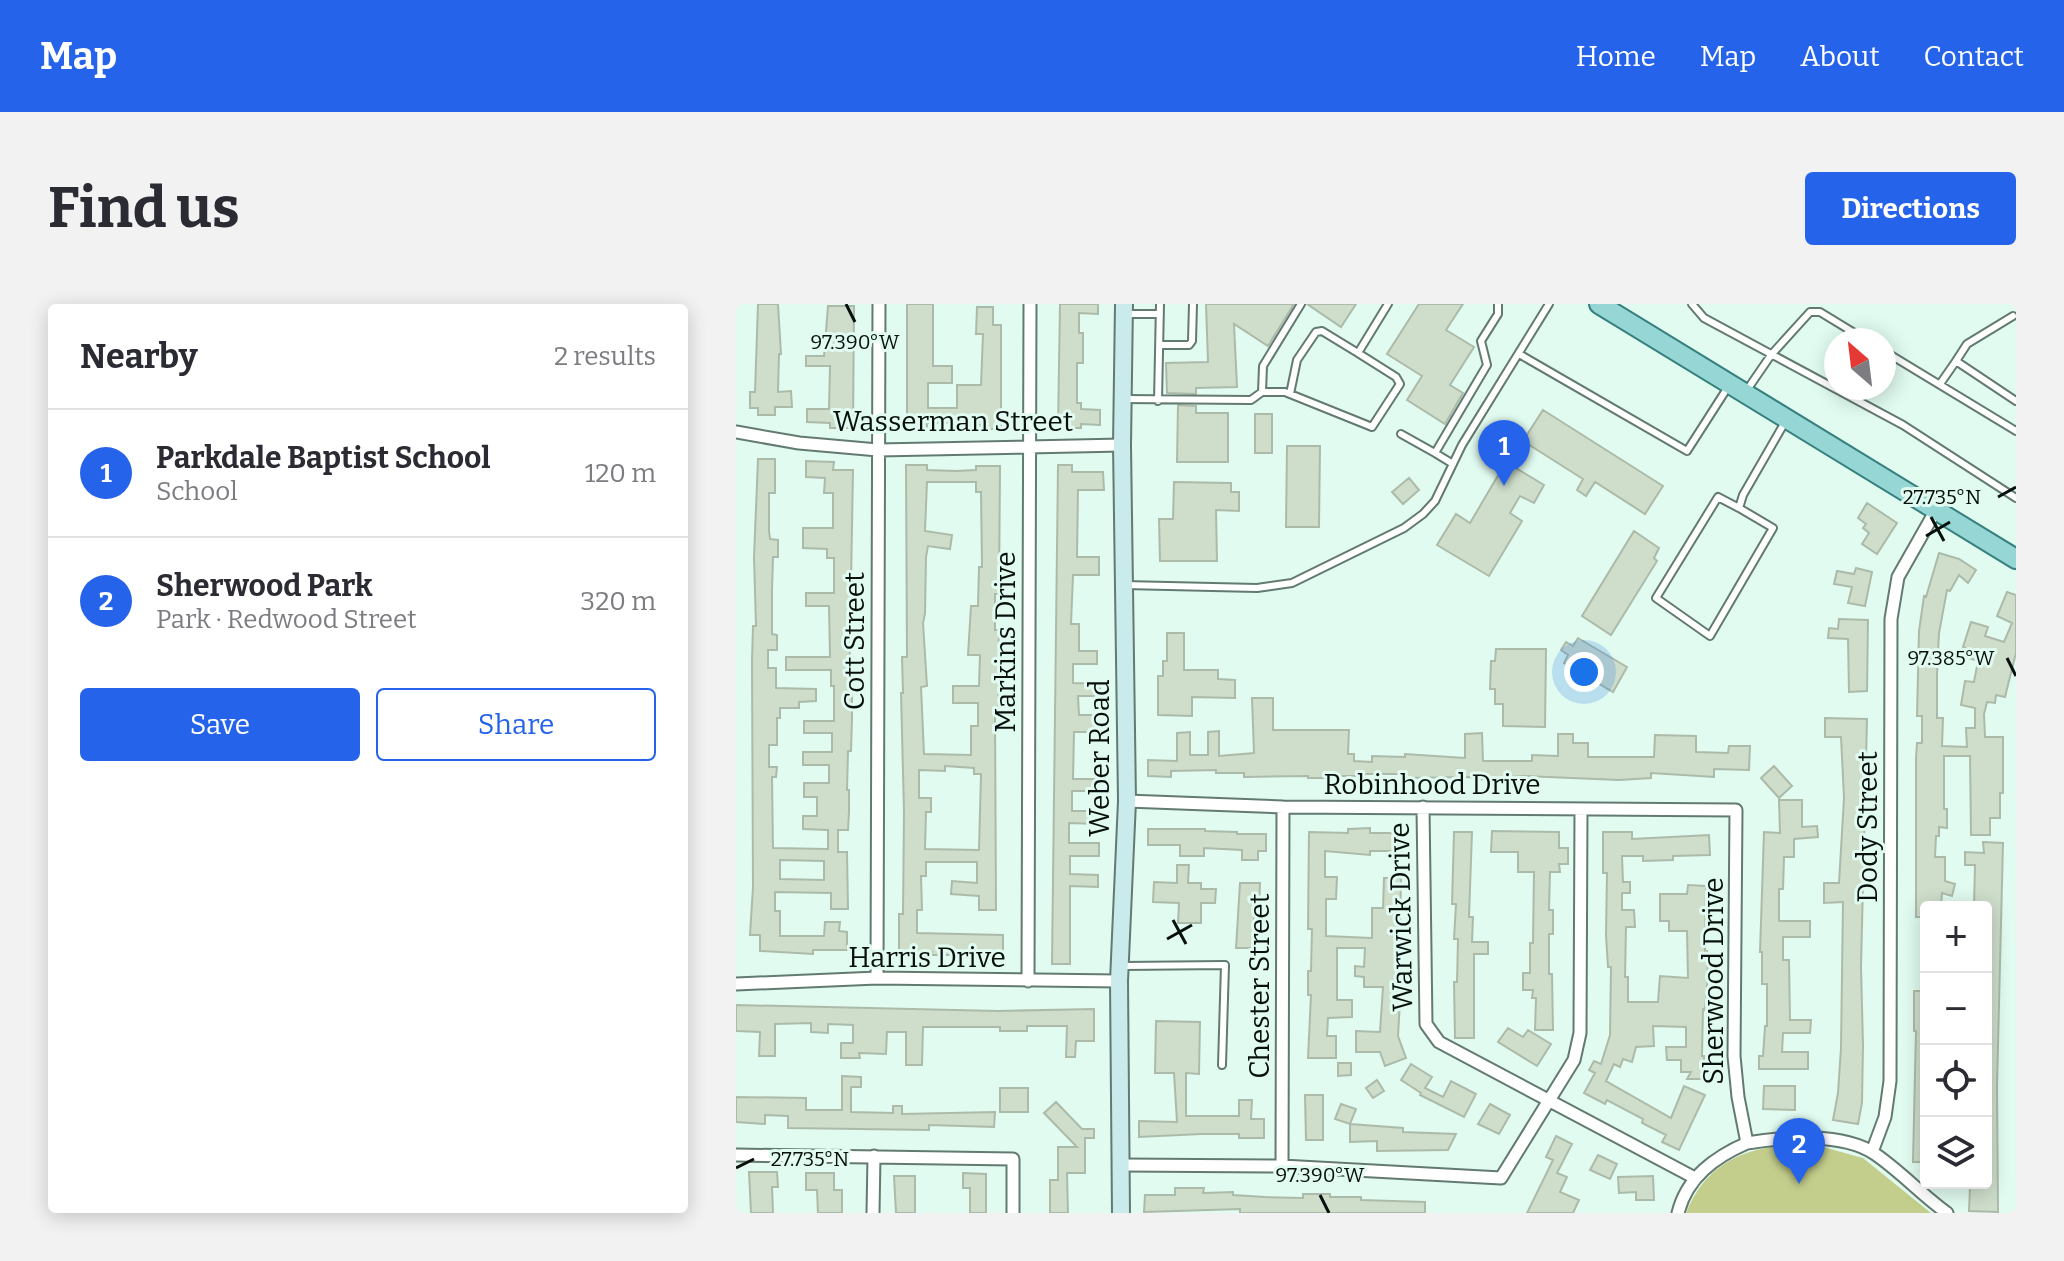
<!DOCTYPE html>
<meta charset="utf-8">
<style>
body{margin:0;font-family:Bitter,serif;background:#f2f2f3;color:#2b2b33}
.controls{position:absolute;right:24px;bottom:24px;display:grid;overflow:hidden;border-radius:8px;box-shadow:0 4px 20px #0003}
.controls button{width:72px;height:72px;display:grid;place-items:center;padding:0;border:0;border-bottom:2px solid #e1e1e2;background:#fff;color:#2b2b33;font:40px sans-serif}
.compass{position:absolute;left:1088px;top:24px;width:72px;height:72px;border-radius:50%;background:#fff;box-shadow:0 4px 20px #0003;rotate:332deg}
.you{position:absolute;left:848px;top:368px;width:28px;height:28px;margin:-20px;border:6px solid #fff;border-radius:50%;background:#1a73e8;box-shadow:0 0 0 12px #1a73e833}
.badge{display:grid;place-items:center;width:52px;height:52px;border-radius:50%;background:#2563eb;color:#fff;font-size:26px;font-weight:700}
.pin{position:absolute;translate:-50% -66px;filter:drop-shadow(0 2px 4px #0008)}
.pin::after{content:'';position:absolute;top:42px;width:28px;height:24px;background:inherit;clip-path:polygon(0 0,100% 0,50% 100%)}
.list{margin:0;padding:0;list-style:none}
h2{display:flex;justify-content:space-between;align-items:center;height:104px;margin:0;padding:0 32px;font-size:34px}
h2 small{font-size:26px;font-weight:400;color:#7c7c81}
.list li{display:grid;grid-template-columns:52px 1fr auto;gap:24px;align-items:center;box-sizing:border-box;height:128px;padding:0 32px;border-top:2px solid #e1e1e2}
.list b{display:block;font-size:30px;white-space:nowrap}
.list p{margin:0;font-size:26px;white-space:nowrap;color:#7c7c81}
.list em{font-size:26px;font-style:normal;color:#7c7c81}
.actions{display:flex;gap:16px;padding:24px 32px}
.actions a{flex:1;padding:18px 0;border:2px solid #2563eb;border-radius:8px;text-align:center;font-size:28px;color:#2563eb}
.actions .main{background:#2563eb;color:#fff}
.icon{flex:none;width:44px;height:44px;fill:none;stroke:currentColor;stroke-width:2;stroke-linecap:round;stroke-linejoin:round}
.map{position:relative;flex:none;width:1280px;height:909px;overflow:hidden;border-radius:8px}
header{display:flex;align-items:center;gap:48px;box-sizing:border-box;height:112px;padding:0 40px;background:#2563eb;color:#fff}
header strong{font-size:38px}
nav{display:flex;gap:44px;margin-inline-start:auto;font-size:28px}
.intro{display:flex;align-items:center;justify-content:space-between;box-sizing:border-box;height:192px;padding:0 48px}
h1{margin:0;font-size:56px}
.button{padding:20px 36px;border-radius:8px;background:#2563eb;color:#fff;font-size:28px;font-weight:700}
main{display:flex;gap:48px;padding:0 48px}
aside{flex:1;background:#fff;border-radius:8px;box-shadow:0 4px 20px #0003}
.map>svg:first-child{display:block}
.green{fill:#c4ce8c}
.building{fill:#cedecb;stroke:#acbba9;stroke-width:2;fill-rule:evenodd}
.lines{fill:none;stroke-linecap:round;stroke-linejoin:round}
.lane-casing{stroke:#637a70;stroke-width:10}
.street-casing{stroke:#637a70;stroke-width:15}
.secondary-casing{stroke:#637a70;stroke-width:20}
.primary-casing{stroke:#36807e;stroke-width:22}
.lane{stroke:#fff;stroke-width:6}
.street{stroke:#fff;stroke-width:11}
.secondary{stroke:#caebeb;stroke-width:16}
.primary{stroke:#96d7d6;stroke-width:18}
.ticks{fill:none;stroke:#07100d;stroke-width:3}
.labels{text-anchor:middle;dominant-baseline:central;stroke-width:6;stroke-linejoin:round;paint-order:stroke}
.street-label{font-size:28px;fill:#07100d;stroke:#e1fbf0}
.ticks-label{font-size:20px;text-anchor:middle;fill:#07100d;stroke:#e1fbf0;stroke-width:6;stroke-linejoin:round;paint-order:stroke}
</style>
<header>
<strong>Map</strong>
<nav><a>Home</a><a>Map</a><a>About</a><a>Contact</a></nav>
</header>
<div class="intro"><h1>Find us</h1><a class="button">Directions</a></div>
<main>
<aside>
<h2>Nearby<small>2 results</small></h2>
<ul class="list">
<li><span class="badge">1</span><div><b>Parkdale Baptist School</b><p>School</p></div><em>120 m</em></li>
<li><span class="badge">2</span><div><b>Sherwood Park</b><p>Park · Redwood Street</p></div><em>320 m</em></li>
</ul>
<div class="actions"><a class="main">Save</a><a>Share</a></div>
</aside>
<div class="map">
<svg width="1280" height="909" viewBox="0 0 1280 909">
<rect width="100%" height="100%" fill="#e1fbf0"/>
<path class="green" d="M1045,842l42,1 40,11 68,55h-245c17,-43 50,-63 95,-67z"/>
<path class="building" d="M22,0h20l3,50h-2l-1,38 13,-1 1,16h-17v8h-17v-7h-8v-16h5z
M171,0h26v62h19v17h-24v25h29v-23h24l2,-51h-7l1,-27h16v18h8v104h-20v-4l-29,-2h-25v6h-20z
M324,0h38v10l-19,-1v20h4v30h-6v40h4v6l19,1v15l-19,-1v4h-23z
M470,0h88l-26,42 -34,-22 3,63 -41,1v6l-29,-1 -1,-30 42,-1z
M571,0h49l-15,23z
M683,0h44l-17,26 28,17 -24,38 13,8 -18,31 -38,-24 15,-24 -35,-22z
M92,2h26l-1,122h-23v-5l-23,-1v-13h22l1,-43h-24v-10h18z
M442,101l18,1v7h32v49h-51z
M807,106l120,76 -18,28 -50,-32 -9,14 -9,-6 6,-11 -60,-38z
M519,110h17v39h-17z
M551,142h33l-1,81h-33z
M22,155h17v34h-6v38l1,8 8,1v17h-5l-1,32v45l5,1v15h-9v18h8v20l40,1v12l-17,1v6h-19v10h-3v27h-8v22h8l-1,10h-4l1,71 55,1v-19l-25,-1v-13h14v-19h-13v-14h25v-18h-26v-13h29v-19h-28v-12h30v-35h-3v-16h-45v-13h44l-1,-51h-23v-13h28v-35h-7v-9l-24,-1v-20h30v-35h-9l1,-15 -19,-1v-16l28,1 -1,8h20l-4,224h3v24l-1,33h-3l-1,39h2v22l-1,18h-10v22h9l1,57h-17v-16l-56,-1v19h5v25h44l1,-14h15l-1,9 8,1v18h-34v4l-53,-3v-16h-10l3,-48 -1,-227 1,-34h3l-2,-69zM44,556l44,1v19l-44,-1z
M770,158l38,23 -10,18 -14,-7 -10,17 12,8 -33,55 -52,-31 19,-31 14,9z
M170,161h21v5l29,1 20,-1v-4h24l-1,128h-4v36h4l-1,83h-3l1,197h-17v-14l-28,-2 1,-13 25,2v-21h-51v14h-5l1,34h-5v23l86,2v20h-71v-3h-33v-38h4l1,-102 -3,-119h2l-1,-36h5zM191,178h49v10h5l1,75h-3l-1,39h-7l-3,49h12l-1,31h-26v17h25v23h-7v29l-47,-1 -3,-67 6,-1 -4,-63 2,-9 1,-57 2,-11 22,3 2,-14 -27,-4zM209,462l29,2v6h7l-2,76 -54,-1 1,-37h5v-14h-12v-28l26,1z
M322,161h14v7h31l1,18h-26l-1,67h22v18h-26l-2,49h8v27h18v13h-24v19l27,1v12h-22l1,19h18v17h-23l-1,47h24v12h-25v20h24v13l-27,-1v20h30v13h-29v18l28,1v12l-28,-1v78h-18z
M673,174l10,12 -16,14 -11,-12z
M438,178l57,1v9h8v19l-23,-1 1,51h-57l-1,-42h14z
M1131,199l30,20 -20,31 -15,-10 7,-11 -6,-5 3,-4 -8,-6z
M898,227l25,17 -5,10 3,3 -46,74 -29,-19z
M1203,249l20,6 17,11 -8,13 -9,-8 -9,16 -3,-1 -8,43 -2,42v43h6l-1,28 25,1 -1,-19h9v-20l-14,-3 4,-24 9,1 4,-21 -9,-3 2,-8 -8,-3 8,-25 17,5 -3,9 19,6 8,-19 -15,-7 10,-24 9,3v58l-11,44 -9,-2 -1,8 -8,-1 -3,12 1,23h18v56h-3v25h-10v17h-19l-1,-79h-26v53h3v19l-8,-1v9h-3l-1,21h10v24l10,3 -3,12 -10,-3 -1,14h-15v10h-10v-159l1,-15h5v-27h-5l2,-85 5,-35 2,1z
M1120,264l16,4 -7,34 -17,-3 4,-16 -18,-3 3,-13 17,3z
M1103,315l29,1 -1,71 -18,1 -1,-53 -20,-1 1,-10 9,1z
M431,329h17v37h34v9l17,1v18l-43,-1v19l-34,-1v-39h5v-15h4z
M842,334l49,29 -14,25 -49,-29 4,-8 -7,-5 5,-8 7,4z
M760,345h50l-1,78 -42,-1v-22h-8v-15h-5l1,-28h4z
M516,394h21v32h76l-1,24h6v7l18,1v-6l33,1v-3l60,4v-24l17,-1 1,28h49v-6l26,1v-22h15v9h15v14h66l1,-22 41,1v16l32,1 1,-7h21l-1,24 -35,-1v8l-63,-4v5l-32,2 -95,-4 -50,4v-3l-69,1v-4h-40l-1,2h-32v2h-24v-2l-64,1v-4h-28v-3l-45,1v6l-23,-1v-16l29,1v-28l13,-1v23h18v-23l11,-1v25l35,-3z
M1089,414l42,1 -6,248 2,78 -1,58 -4,21 -25,-4 5,-27 3,-45 2,-146 -19,1v-20h15l5,-85 -3,-61h-16z
M1038,462l18,20 -13,12 -18,-20z
M1043,496h23v27l15,-1 1,11 -24,2v18h-10l-1,32h-4v32h31v16h-27v23h6l1,60h21l-1,13h-27l-1,19h26v17h-49v-13h4l2,-30h2v-42h-5v-32h-2l4,-120 16,1z
M634,524v5h32v18h-32v4l-45,-4v26h12l-1,22h-10v37l46,2v-30h11l1,-30h17l-1,55h-3l-1,34h6l-4,69 8,22 -21,8 -5,-14h-24v-21l24,1 3,-45h-19v-10l-9,-1v-10l9,1 1,-19h-28v52h15v17l-24,1 -1,18h9v22h-28l3,-63h-3v-24h3l1,-42h-4l1,-97 39,1v-4z
M412,525h57v2l32,1v2h29v17h-8v9h-16v-10l-38,-2v8h-24v-11h-32z
M756,527l67,1v16h9v16h-9l1,8h-10l-1,38h4v24h-4v40h3l1,56h-18l1,-32h-4l1,-8h-10v-17h7v-30h3l1,-71h-16v-20h-27z
M718,528h18l-3,85h4l-1,25h16v12h-14v84h-19l-1,-56h3l1,-43h-4l2,-35h-4z
M867,528h29v7l77,-4 1,20 -37,1v4l-30,1v-5h-21l1,26h7v11h-8v17h12l1,17h-9l-1,50h3v25h30l2,-26 28,2 -1,-47h-18v-10h-9v-27h27l1,-9 18,1 -1,65h2l1,25 -3,34 -2,-1 -1,47h2v23h-17l4,-7h-10v-12h-14l-1,-13h20v-20l-33,-1 1,20 -18,1 -4,15 -9,-3 -3,8 -6,-3 -8,17 65,37 13,-32 21,9 -26,55 -17,-8 4,-7 -24,-12 1,-4 -36,-19 -2,4 -21,-11 11,-20 -6,-3 5,-9 7,3 9,-29 1,-68h-3l-2,-32 1,-62h-4z
M1247,538l20,1 -6,243 1,126 -29,-1 1,-24 9,1v-5h7v-276h-12l1,-42h-10v-13l19,1z
M441,561h12l-1,18h13v6h15l-1,14h-14v20h-23l1,-20 -26,-1 1,-20 23,1z
M504,579h20l-1,31h-5v34h-18z
M1178,687h12v171h-13l3,-131h-2z
M0,701l262,6 96,-2v32h-18l-1,16h-9l1,-31h-40v5h-27v-4h-77l-1,38h-16v-33h-19l-1,22 -27,-1 1,5h-19v-15h12v-18l-25,-1v9l-17,-1v-9l-36,1v32h-16l1,-24 -24,-1z
M420,717l44,1 -1,52 -13,-1v43h53v-16h13l-1,19h13v19h-25v-4h-38l-62,3v-16l38,1 -3,-49h-19z
M772,724l15,9 5,-7 23,14 -14,22 -39,-24z
M602,759h13v12l-13,1z
M675,760l21,13 -7,11 18,9 8,-16 25,13 -12,23 -44,-22 1,-2 -20,-13z
M106,772l19,1v10h-10v25l42,1v-7h9v8l93,-2 -1,15 -65,-2v5l-141,-2v-12l-23,-1v9l-29,-2v-25l70,1v12h36z
M641,776l7,11 -11,7 -7,-10z
M1028,782h31v24l-32,-1z
M264,784h28v24h-28z
M569,791h18v45h-17z
M320,798l26,27h12v9h-9v35h-18l1,40h-18v-33h8v-33h19l-33,-34z
M605,800l15,5 -6,15 -15,-5z
M754,800l20,11 -11,19 -21,-10z
M614,820l53,4v4l53,2 -8,16 -71,1v-10l-27,1z
M820,832l16,8 -15,29 10,4 -7,15 19,8 -6,13h-46l26,-53 -7,-3z
M862,851l19,9 -7,15 -20,-9z
M13,868h28l1,15h-6l1,26h-22z
M70,869h28v17h8v23h-24l-1,-23h-11z
M227,869l23,1v39h-16v-25h-7z
M158,872h21v37h-19z
M917,872l1,24h-18v-8l-17,1 -1,-16z
M439,884h29l-1,5 30,-1v3l32,2 38,1v-4h27v3h31v3l64,2v11h-185v-4l-96,3 1,-17h30z"/>
<g class="lines">
<g class="lane-casing">
<path id="lane" d="M956,0l12,14 199,107 113,73
M388,10h36
M424,41h29l3,-4 1,-37
M1148,47l132,80
M783,50l168,97 41,-64
M1220,57l11,-17 46,-28
M1204,80l16,-23 60,40
M1011,86l24,-35 39,-43h10l46,28
M526,88h23l87,35 28,-43 -4,-7 -38,-24
M554,90l7,-34 19,-28 6,-1 36,22 30,-49
M387,95l128,1 11,-8 1,-26 38,-62
M422,97l2,-97
M665,130l34,19 52,-88 -6,-24 17,-27v-10
M699,149l18,11
M1003,204l34,20 -63,108 -54,-38 62,-101 21,11 4,-13 42,-73
M388,281l133,3 35,-5 112,-55 19,-14 12,-13 27,-56 87,-141
M387,662l102,-1 -3,100"/>
</g>
<g class="street-casing">
<path id="street" d="M0,128l63,11 79,7 244,-5
M391,497l156,6 453,3 -2,246 4,41 9,46c-32,14 -60,34 -69,70
M687,503l3,217 13,18 256,136
M141,674l2,-674
M292,677l2,-677
M0,680l141,-6 242,3
M1011,839c36,-6 96,-11 128,11 25,17 47,41 72,59
M1136,848l13,-35 5,-36 1,-462 7,-42 38,-67
M0,851l277,4v54
M386,861l160,1 219,12 73,-118 6,-27 1,-223
M546,862l1,-359
M137,909l1,-57"/>
</g>
<g class="secondary-casing">
<path id="secondary" d="M385,909l-2,-232 8,-180 -5,-356 2,-141"/>
</g>
<g class="primary-casing">
<path id="primary" d="M863,0l417,255"/>
</g>
<use href="#lane" class="lane"/>
<use href="#street" class="street"/>
<use href="#secondary" class="secondary"/>
<use href="#primary" class="primary"/>
</g>
<path class="ticks" d="M110,0l9,18M1262,193l18,-10M1195,213l13,24M1190,232l24,-14M1271,354l9,18M437,616l13,24M431,635l25,-14M0,864l18,-9M584,891l9,18"/>
<g class="labels">
<g class="street-label">
<text x="217" y="117">Wasserman Street</text>
<text transform="translate(118 337) rotate(-90)">Cott Street</text>
<text transform="translate(269 338) rotate(-90)">Markins Drive</text>
<text transform="translate(363 454) rotate(-90)">Weber Road</text>
<text x="696" y="480">Robinhood Drive</text>
<text transform="translate(1131 523) rotate(-90)">Dody Street</text>
<text transform="translate(665 613) rotate(-91)">Warwick Drive</text>
<text x="191" y="653">Harris Drive</text>
<text transform="translate(977 677) rotate(-90)">Sherwood Drive</text>
<text transform="translate(523 682) rotate(-90)">Chester Street</text>
</g>
</g>
<g class="ticks-label">
<text x="119" y="45">97.390°W</text>
<text x="1206" y="200">27.735°N</text>
<text x="1215" y="361">97.385°W</text>
<text x="74" y="862">27.735°N</text>
<text x="584" y="878">97.390°W</text>
</g>
</svg>
<div class="controls">
<button>+</button>
<button>−</button>
<button><svg class="icon" aria-label="locate" viewBox="0 0 24 24"><circle cx="12" cy="12" r="6"/><path d="M12 2v4M12 18v4M2 12h4M18 12h4"/></svg></button>
<button><svg class="icon" aria-label="layers" viewBox="0 0 24 24"><path d="M12 4l9 5-9 5-9-5zM3 14l9 5 9-5"/></svg></button>
</div>
<svg class="compass" viewBox="-18 -18 36 36"><path d="M0-13l5 13h-10z" fill="#e53935"/><path d="M0 13l5-13h-10z" fill="#7c7c81"/></svg>
<div class="you"></div>
<div class="pin badge" style="left:768px;top:182px">1</div>
<div class="pin badge" style="left:1063px;top:880px">2</div>
</div>
</main>
